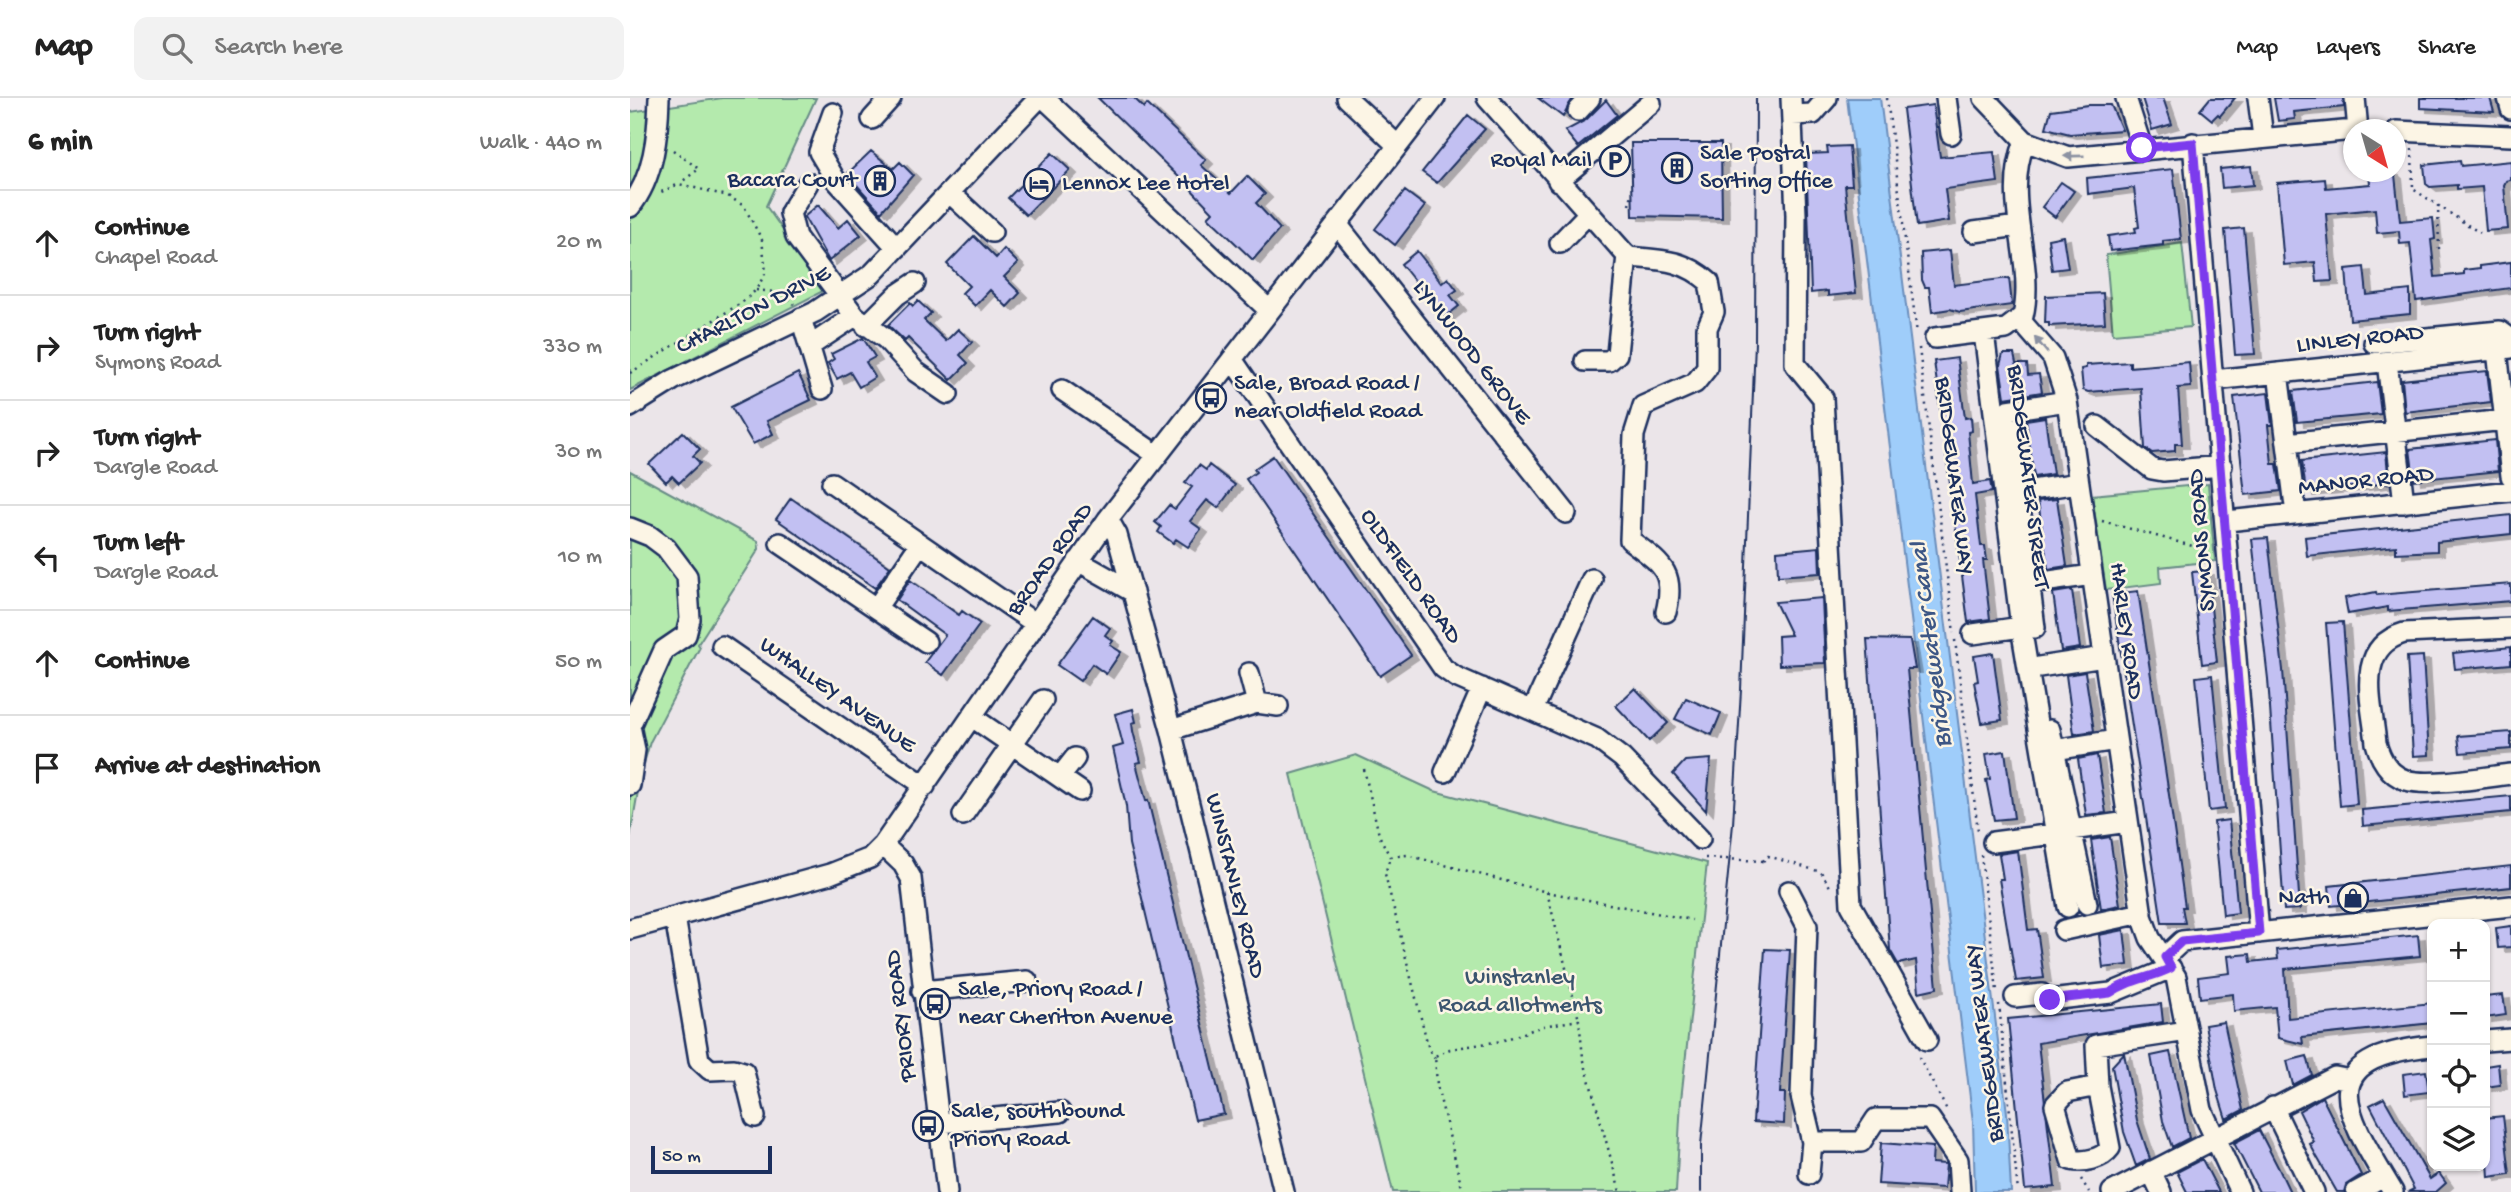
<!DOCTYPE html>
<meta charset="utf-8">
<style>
body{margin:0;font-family:"Gochi Hand",sans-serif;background:#f2f2f2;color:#222}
.controls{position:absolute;right:21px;bottom:21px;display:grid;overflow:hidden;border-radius:14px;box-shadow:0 2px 5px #0004}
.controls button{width:63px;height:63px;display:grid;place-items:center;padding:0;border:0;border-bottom:2px solid #e0e0e0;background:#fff;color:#222;font:35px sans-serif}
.compass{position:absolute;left:1713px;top:21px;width:63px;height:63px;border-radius:50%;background:#fff;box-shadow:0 2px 5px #0004;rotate:143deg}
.scale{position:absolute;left:21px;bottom:18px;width:121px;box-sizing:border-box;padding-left:7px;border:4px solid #1b2f5e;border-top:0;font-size:19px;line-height:24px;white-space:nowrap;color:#1b2f5e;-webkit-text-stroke:5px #fcf5e5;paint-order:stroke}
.stop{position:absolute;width:21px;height:21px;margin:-16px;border:5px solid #7c3aed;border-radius:50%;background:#fff}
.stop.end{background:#7c3aed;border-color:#fff;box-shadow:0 2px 7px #0008}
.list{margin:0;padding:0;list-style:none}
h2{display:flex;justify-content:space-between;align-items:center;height:91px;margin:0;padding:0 28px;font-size:30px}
h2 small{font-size:23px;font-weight:400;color:#767676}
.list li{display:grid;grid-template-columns:46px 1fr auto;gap:21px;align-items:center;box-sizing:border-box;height:105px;padding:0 28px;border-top:2px solid #e0e0e0}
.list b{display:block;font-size:26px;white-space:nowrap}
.list p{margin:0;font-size:23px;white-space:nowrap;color:#767676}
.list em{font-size:23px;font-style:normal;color:#767676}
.icon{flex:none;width:38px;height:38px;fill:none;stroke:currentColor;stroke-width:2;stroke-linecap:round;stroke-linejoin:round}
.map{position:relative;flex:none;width:1881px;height:1094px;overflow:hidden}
header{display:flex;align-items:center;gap:42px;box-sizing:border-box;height:98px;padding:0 35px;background:#fff;border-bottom:2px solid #e0e0e0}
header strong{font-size:33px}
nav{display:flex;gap:38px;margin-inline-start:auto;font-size:24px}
.search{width:490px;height:63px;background:#f2f2f2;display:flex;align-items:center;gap:18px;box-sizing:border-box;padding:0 24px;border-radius:14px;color:#767676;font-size:26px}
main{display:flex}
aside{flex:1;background:#fff}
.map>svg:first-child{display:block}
.green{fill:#b4eaad;stroke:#688c86;stroke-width:2}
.water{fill:#9fcdfa;stroke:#6a8ebc;stroke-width:2}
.building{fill:#c2c0f2;stroke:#1b2f5e;stroke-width:2;filter:url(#shadow)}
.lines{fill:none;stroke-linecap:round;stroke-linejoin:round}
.minor-casing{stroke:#1b2f5e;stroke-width:24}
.path{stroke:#1b2f5e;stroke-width:2.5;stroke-dasharray:2 5;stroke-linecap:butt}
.minor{stroke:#fcf5e5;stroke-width:19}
.tram{stroke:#1b2f5e;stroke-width:2}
.path-bridge{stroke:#1b2f5e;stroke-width:2.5;stroke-dasharray:2 5;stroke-linecap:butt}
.oneway{fill:#8c92a2}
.route{stroke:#7c3aed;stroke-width:9}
.labels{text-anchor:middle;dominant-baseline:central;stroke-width:5;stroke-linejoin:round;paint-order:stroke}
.poi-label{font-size:24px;fill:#1b2f5e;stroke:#fcf5e5;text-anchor:start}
.street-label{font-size:24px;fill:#1b2f5e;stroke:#fcf5e5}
.park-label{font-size:24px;fill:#3a546e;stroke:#fcf5e5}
.water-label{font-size:26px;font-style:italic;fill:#3c5685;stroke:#fcf5e5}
</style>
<header>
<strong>Map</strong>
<div class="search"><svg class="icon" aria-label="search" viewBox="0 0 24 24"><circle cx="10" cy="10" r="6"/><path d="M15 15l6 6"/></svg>Search here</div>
<nav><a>Map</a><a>Layers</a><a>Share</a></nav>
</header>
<main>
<aside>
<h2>6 min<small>Walk · 440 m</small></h2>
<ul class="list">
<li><svg class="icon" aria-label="ahead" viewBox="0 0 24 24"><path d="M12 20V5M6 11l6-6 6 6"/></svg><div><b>Continue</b><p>Chapel Road</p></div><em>20 m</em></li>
<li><svg class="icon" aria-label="right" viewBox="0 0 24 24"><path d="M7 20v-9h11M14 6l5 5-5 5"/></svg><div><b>Turn right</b><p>Symons Road</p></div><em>330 m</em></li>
<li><svg class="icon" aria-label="right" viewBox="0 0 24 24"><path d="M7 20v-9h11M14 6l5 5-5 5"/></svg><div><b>Turn right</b><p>Dargle Road</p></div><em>30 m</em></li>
<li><svg class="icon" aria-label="left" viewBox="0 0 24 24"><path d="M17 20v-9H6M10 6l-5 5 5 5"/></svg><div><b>Turn left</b><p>Dargle Road</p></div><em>10 m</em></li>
<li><svg class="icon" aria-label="ahead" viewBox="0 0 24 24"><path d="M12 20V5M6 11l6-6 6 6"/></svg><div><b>Continue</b></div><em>50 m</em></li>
<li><svg class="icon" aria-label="arrive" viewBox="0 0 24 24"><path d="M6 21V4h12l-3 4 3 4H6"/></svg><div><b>Arrive at destination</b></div></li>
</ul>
</aside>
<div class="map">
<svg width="1881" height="1094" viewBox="0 0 1881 1094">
<defs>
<filter id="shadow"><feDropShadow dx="7" dy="4" stdDeviation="0" flood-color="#0004"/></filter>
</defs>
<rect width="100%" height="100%" fill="#ebe5e9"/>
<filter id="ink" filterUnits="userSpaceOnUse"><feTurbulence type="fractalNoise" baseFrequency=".0143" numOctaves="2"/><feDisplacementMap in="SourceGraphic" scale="14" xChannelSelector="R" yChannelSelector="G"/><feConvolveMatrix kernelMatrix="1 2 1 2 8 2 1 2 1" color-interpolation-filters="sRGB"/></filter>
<g filter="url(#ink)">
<path class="green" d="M92,0h94l-50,108 59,84 -195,100v-278z
M1552,145l9,84 -78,7 -7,-79z
M0,373l128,70 1,8 -61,95 2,3 -50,95 -9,32 -11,63z
M1578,386l7,77 -55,6 1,16 -55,7 -14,-95z
M726,657l78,36 273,72 -26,237 -5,92h-283l-102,-418z"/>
<path class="water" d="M1217,0h33l127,1015 4,79h-36l-2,-70z"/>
<path class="building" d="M468,0h36l10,10 3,-4 59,56 -5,5 30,28 16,-17 18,18 -9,9 24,26 -27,31 -45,-43 5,-5 -24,-25z
M908,0h35l-10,19z
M1512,0h21l9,26 -20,6z
M1580,0h25l-15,18 -2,-2 -6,6 -12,-10z
M1644,0h69l1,9 -50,5 1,7 -17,2z
M1790,0h70l4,14 -74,-4z
M976,2l11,15 -39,32 -13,-16 21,-11z
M1303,7l7,52 54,-5 4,30 -53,7 4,32 -32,5 -14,-117z
M1458,7h23l11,25 -52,4 -24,-6 5,-18z
M838,17l17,14 -48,54 -15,-11z
M1001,45h90l1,75 -89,-2z
M1219,48l3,39h-7l11,108 -28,3v-5l-17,2 -5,-139 22,-1 -1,-6z
M241,53l22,18 7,-7 13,13 -32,37 -34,-38z
M422,55l18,17 -44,45 -18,-17z
M1830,63l1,5 50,-5v19l-5,1 -2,4 4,44 -22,2 -4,-44 -25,2v-4l-27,2 -4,-3 -2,-19z
M1621,68l2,19 -31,3 -2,-19z
M1543,71l8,70 -18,2v4l-53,6 -2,-15 28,-4 -1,-4 4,-1 -5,-39 -46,6 -1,-16z
M1739,74h23l3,3 5,46 33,-3 2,21 -4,1 4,37 29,-3v-4l16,-2v-2l31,-4v26l-95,13 -6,-58 -10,1 -1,-13 -22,2 -2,-24 -49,5 6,67 -15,1 -2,-20 -31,3 -7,-82 48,-4 1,9 44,-4z
M1431,84l13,9 -19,26 -13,-10z
M775,93l20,15 -30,39 -20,-16z
M188,107l20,23 10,-9 13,16 -32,26 -25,-44z
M1614,130l11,126 -20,1 -10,-125z
M344,138l22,22 8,-9 14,14 -14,14 16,16 -13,14 -17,-17 -15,16 -13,-13 7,-7 -22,-22z
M1433,138l5,32 -16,2 -4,-31z
M1320,152l4,35 55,-7 3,27 -52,7 -10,-3 -18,3 -3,-25h-4l-3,-7 -1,-27z
M787,153l25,32 6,-5 9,12 -7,5 9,11 -15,12 -43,-54z
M1734,169l3,28 43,-5v24l-60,6 -4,-51z
M1473,195l2,30 -56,3v-3h-4l1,-27z
M288,203l13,12 -7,7 22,21 12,-12 14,13 -12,13 8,8 -17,17 -43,-42 -3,3 -17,-16 22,-22 3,3z
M233,240l12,19 -9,5 9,15 -16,10 -9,-15 -13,7 -9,-16 6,-4 -3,-5z
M1373,256h11l2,10h11l1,11 11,-1 3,18 -37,6 -5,-33z
M1327,260l8,60 6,-1 1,14 -4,1 5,52 17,-3 2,11 -17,3 6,51h4l2,14h-4l7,59 -22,3 -34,-261z
M1500,264v5l59,-5 2,25 -13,1 4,56h-7v7l-23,2 -7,-5 -4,-60 -53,4 -5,-2 -2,-21 5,-1v-3z
M1857,273l4,31 -86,10 -3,-32z
M168,275l13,27 -44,21 6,13 -20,10 -22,-37z
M1747,284l4,32 -84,8 -4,-31z
M1638,295l4,32h-4l3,29 1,10h5l4,27 -36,4 -11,-98z
M1415,319l8,57 -19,3 -8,-57z
M53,334l17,17 -7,7 7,7 -21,20 -7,-7 -6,6 -17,-18z
M1865,342l3,31 -84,9 -4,-31z
M1756,354l3,31 -83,9 -4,-31z
M643,358l138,199 -31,21 -134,-197 10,-7 -2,-3z
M569,367l7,5 3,-5 26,20 -17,23 -11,-8 -17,21 11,8 -13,18 -12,-8 -3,4 -15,-11 3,-5 -6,-5 14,-17 6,4 17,-22 -7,-4z
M161,400l99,69 -15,21 -99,-69z
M1427,401l10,67 -19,3 -10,-68z
M1881,417v19l-74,8v9l-41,2v-7l-89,10 -2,-19z
M1638,440l15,132 17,239 -16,1 -16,-231 -16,-140z
M1189,449l1,26 -42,3 -1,-25z
M1577,473l10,91 -15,2 -10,-92z
M280,482l49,35 3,-4 18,13 -37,51 -18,-13 20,-27 -48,-35z
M1881,486v17l-123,10v-4l-40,7 -3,-16 31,-6 1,3z
M1442,492l8,58 -19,3 -8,-58z
M1508,493l33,217 14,99h-3l3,16h-23l-50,-329z
M1192,500l3,65 -46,2 -1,-29 13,-1 -16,-33z
M463,518l17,12 -5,7 8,6 -3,4 11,7 -15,22 -14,-10 -12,17 -23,-16z
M1713,524l14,182 -17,2 -14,-183z
M1237,541l43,1 5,29h-8l30,319 -18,4 -3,-32 -18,4 -8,-14z
M1881,549v17l-56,5 -2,-16z
M1363,555l9,67 -20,3 -8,-41 4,-1 -4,-25z
M1793,558l6,99 -16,1 -6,-99z
M1455,574l9,59 -20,3 -8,-59z
M1582,577l13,134 -16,2 -13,-134z
M1005,590l33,35 -19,18 -33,-35z
M1056,600l35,15 -9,22 -37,-16z
M503,611l3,13 -4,1 1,8 8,31 -5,1 10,38 2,-1 76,314 -29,6 -66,-276 -3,-38 -13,-58 10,-3 -8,-31z
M1881,634v17l-51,4 -2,-17z
M1375,653l9,67 -20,2 -8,-40 4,-1 -4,-25z
M1467,657l9,58 -20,2 -8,-56z
M1081,661l-5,52 -33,-37 12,-13z
M1881,698v16l-148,14 -1,-16z
M1599,722l9,93 -15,2 -9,-93z
M1480,739l10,68 -19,4 -10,-69z
M1388,753l10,79 9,-1 7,49 -28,3 -17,-102h4l-4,-25z
M1881,768v21l-180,19 -2,-20z
M1881,828v21l-13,1 -2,-20z
M1494,832l4,35 -25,3 -4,-33z
M1788,837l2,21 -135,13 3,49 144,-15v20l-130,14 1,7 -25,-6 -3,-31 -41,4 -1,-17 -33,4 -2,-21 32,-4 -2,-17 22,-2 1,8 27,-3 -1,-9z
M1135,851l25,1 -10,143h5l-1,31 -31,-2z
M1873,897l3,20 -21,3v-21z
M1531,906l2,18 -125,21 17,144 -30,3 -17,-171z
M1594,924l19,88 -17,9 -9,-29 -12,-65z
M1540,954l19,86 -17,9 -9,-26 -12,-65z
M1494,955l13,67 13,39 -14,7 -12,-34 -12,-66z
M1677,958l5,19 -19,10 -6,-24z
M1868,966l2,21 -15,2v-21z
M1796,973l3,21 -24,3 -2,-21z
M1692,999l39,78 -15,10 -2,7h-7l-20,-35 -7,-13 4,-2 -15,-31z
M1754,1000l46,81 9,-6 7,10 -10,9h-28l6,-3 -44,-84z
M1873,1018l7,58 -21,3 -4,-59z
M1629,1032l21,41 10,21h-31l-25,-49z
M1251,1045l52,4 -1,16 14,1 -2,24 -66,-4z
M1572,1061l17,33h-32l-10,-20z"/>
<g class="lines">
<g class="minor-casing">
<path id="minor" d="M414,0l225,212
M717,0l50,47
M857,0l141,159c34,3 55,2 81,25l5,30 -7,16v40l-12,15 -52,23 -9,29 -4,105c31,24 46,31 36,72
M1161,0l5,117 -1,149 28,34 28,507 76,135
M1316,0l5,36
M1354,0l41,43 43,16 286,-27
M1496,0l16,50
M1628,0l5,39
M1725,0l3,32
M1878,0l3,11
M948,13l12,-13
M203,15l-14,39 16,27 62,69
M1162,17l21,-1 14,-16
M242,21l19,-21
M1766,33l115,5
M1563,45l66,790
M928,83l93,-78
M178,85l-18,30 6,24 59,79 31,23 30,33 32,22
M321,96l41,38
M0,109c24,-30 28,-72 29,-109
M707,126l229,289
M1344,134l44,-6
M930,145l28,-29
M171,220l21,71
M1390,222l33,38 14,43 75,515 8,22 26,39 26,133 38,82
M236,228l31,-31 18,-12
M1354,235l37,294 47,280
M1305,240l71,-9 17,-13c13,-55 -22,-115 2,-175
M1744,245l126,-12 11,8
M180,248l45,-30
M1867,252l14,126
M602,261l211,309 13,9 141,62 25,19 78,81
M955,263h24l8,-7 10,-99
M1757,264l17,141
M1648,275l18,141
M1584,282l297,-32
M432,292l95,65
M0,309l43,-27 142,-68 57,-38 167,-176
M1467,328l55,43 11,2 59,-5
M1657,345l218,-23
M202,385l204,141
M1388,394l61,-9
M478,421l9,16 54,195 113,462
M1597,423l284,-30
M0,430l20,8 16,12 21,28 3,43 -4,16 -22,15 -34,76 5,24 -5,35
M150,445l146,99
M448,463l55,31
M1399,486l63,-9
M247,509l43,-63
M1405,530l-27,-218 59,-9
M1881,530l-107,5c-50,15 -32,69 -28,110 4,15 13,32 30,37 22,7 80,-3 105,-6
M1343,536l48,-7
M92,548l203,140
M1409,569l65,-10
M619,575l8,30
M903,612l59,-131
M342,619l108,74
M541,632l86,-27 21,3
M1420,632l37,174
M1424,652l62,-10
M815,674l37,-84
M430,679l15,-19
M333,717l80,-115
M1441,732l57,-8
M1363,744l61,-8
M253,747l20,19 8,14 36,314
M1159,793l18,35 -6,170 11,46
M45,819l24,143 11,10 24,-1 10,3 11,45
M0,831l200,-55 40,-16 13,-13 225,-326 327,-421
M1434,832l78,-17
M1535,859l17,-16 329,-35
M292,893l105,-10
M1385,899l27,-3 8,6 61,-7 60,-25
M1855,943l26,-2
M1468,988l12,62c-8,11 -26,15 -39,12l-16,-55 12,-13z
M1468,988l-2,-41 91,-14
M1643,1009l41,85
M310,1025l120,-11
M1521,1073l10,21
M1179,1076l3,-32h49l15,-23h54l28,41 2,32
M1482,1094l223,-115 15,3
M1726,1094l28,-15
M1763,1094c-46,-77 -86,-134 39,-146"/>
</g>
<path class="path" d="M1257,0l30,236
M1782,51l1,40 67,44
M43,52l26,19 -19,14
M999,107l3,-11
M1808,107l1,47
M126,192l27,3 11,11
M1289,250l35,285
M0,275l114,-72 12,-11 10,-18 -4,-32 -18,-34 -16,-10 -49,-12 -20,9
M1472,423l94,26 14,-1
M1325,542l23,191
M734,671l15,66 11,22
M1351,757l16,136
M1133,763l5,-5 53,16 11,18
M917,794l145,28
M1369,906l19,188
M1289,959l28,53
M805,960l-6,-8 -44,-176 5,-17 17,-2 140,37 32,128
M1451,1081l8,13
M833,1094l-26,-106 -2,-30 15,-7 51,-8 42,-15 36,-6 4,37 37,135"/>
<use href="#minor" class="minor"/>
<path class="tram" d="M1071,1094v-47l32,-321 8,-134 14,-348 1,-244"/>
<path class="path-bridge" d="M1075,760l58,3"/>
</g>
<defs><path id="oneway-solid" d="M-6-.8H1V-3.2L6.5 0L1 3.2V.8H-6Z" transform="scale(1.75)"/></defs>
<g class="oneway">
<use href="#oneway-solid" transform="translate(1444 58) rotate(179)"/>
<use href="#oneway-solid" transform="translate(1411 247) rotate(-130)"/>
</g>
</g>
<g class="lines" filter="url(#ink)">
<path class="route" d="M1420,902l60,-7c17,-13 42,-15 61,-25l-6,-11 17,-16 77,-8 -66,-790 -51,5"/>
</g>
<defs>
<g id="parking-ring" transform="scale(1.575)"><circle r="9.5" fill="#fcf5e5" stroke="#1b2f5e" stroke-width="1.5"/><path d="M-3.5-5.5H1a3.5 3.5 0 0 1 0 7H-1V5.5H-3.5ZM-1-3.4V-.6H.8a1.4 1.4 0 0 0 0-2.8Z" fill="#1b2f5e"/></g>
<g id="building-ring" transform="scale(1.575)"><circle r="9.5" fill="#fcf5e5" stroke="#1b2f5e" stroke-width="1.5"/><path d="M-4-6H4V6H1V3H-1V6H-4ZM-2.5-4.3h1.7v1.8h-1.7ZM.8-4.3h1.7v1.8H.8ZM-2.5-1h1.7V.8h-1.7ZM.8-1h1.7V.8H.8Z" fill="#1b2f5e"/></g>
<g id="hotel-ring" transform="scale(1.575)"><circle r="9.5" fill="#fcf5e5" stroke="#1b2f5e" stroke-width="1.5"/><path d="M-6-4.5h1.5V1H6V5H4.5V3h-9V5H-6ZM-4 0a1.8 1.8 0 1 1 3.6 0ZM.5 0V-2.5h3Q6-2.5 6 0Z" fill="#1b2f5e"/></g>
<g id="bus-ring" transform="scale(1.575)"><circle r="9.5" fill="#fcf5e5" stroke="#1b2f5e" stroke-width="1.5"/><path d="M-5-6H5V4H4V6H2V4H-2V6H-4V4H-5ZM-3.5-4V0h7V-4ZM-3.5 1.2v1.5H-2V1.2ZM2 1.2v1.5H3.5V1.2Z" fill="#1b2f5e"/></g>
<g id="shop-ring" transform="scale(1.575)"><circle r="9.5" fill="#fcf5e5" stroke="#1b2f5e" stroke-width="1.5"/><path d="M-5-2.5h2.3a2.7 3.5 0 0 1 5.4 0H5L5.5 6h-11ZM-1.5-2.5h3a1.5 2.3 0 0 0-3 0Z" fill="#1b2f5e"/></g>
</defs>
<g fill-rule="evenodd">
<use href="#parking-ring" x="985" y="63"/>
<use href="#building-ring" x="1047" y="70"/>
<use href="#building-ring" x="250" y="83"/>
<use href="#hotel-ring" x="409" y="86"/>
<use href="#bus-ring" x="581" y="300"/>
<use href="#shop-ring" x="1723" y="800"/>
<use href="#bus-ring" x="305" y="906"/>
<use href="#bus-ring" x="298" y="1028"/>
</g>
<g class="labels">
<g class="poi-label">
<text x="1070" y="56">Sale Postal<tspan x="1070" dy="28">Sorting Office</tspan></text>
<text x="962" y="63" text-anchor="end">Royal Mail</text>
<text x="227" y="83" text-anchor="end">Bacara Court</text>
<text x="432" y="86">Lennox Lee Hotel</text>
<text x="604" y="286">Sale, Broad Road /<tspan x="604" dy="28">near Oldfield Road</tspan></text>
<text x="1700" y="800" text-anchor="end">Nath</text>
<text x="328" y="892">Sale, Priory Road /<tspan x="328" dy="28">near Cheriton Avenue</tspan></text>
<text x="321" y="1014">Sale, southbound<tspan x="321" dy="28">Priory Road</tspan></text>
</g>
<g class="street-label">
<text transform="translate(124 213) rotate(-27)">CHARLTON DRIVE</text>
<text transform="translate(1730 242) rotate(-6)">LINLEY ROAD</text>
<text transform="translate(841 255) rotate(52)">LYNWOOD GROVE</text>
<text transform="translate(1323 378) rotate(83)">BRIDGEWATER WAY</text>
<text transform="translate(1397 379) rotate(83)">BRIDGEWATER STREET</text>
<text transform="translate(1736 384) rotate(-6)">MANOR ROAD</text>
<text transform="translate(1573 442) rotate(-95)">SYMONS ROAD</text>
<text transform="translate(421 462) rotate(-55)">BROAD ROAD</text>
<text transform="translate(780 479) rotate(55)">OLDFIELD ROAD</text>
<text transform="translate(1495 533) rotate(82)">HARLEY ROAD</text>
<text transform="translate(207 598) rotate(35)">WHALLEY AVENUE</text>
<text transform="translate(604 788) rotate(76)">WINSTANLEY ROAD</text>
<text transform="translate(272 918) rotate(-97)">PRIORY ROAD</text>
<text transform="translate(1356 945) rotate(-97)">BRIDGEWATER WAY</text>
</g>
<g class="park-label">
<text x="890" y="880">Winstanley<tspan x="890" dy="28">Road allotments</tspan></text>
</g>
<g class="water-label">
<text transform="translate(1303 547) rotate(-97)">Bridgewater Canal</text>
</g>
</g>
</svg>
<div class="controls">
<button>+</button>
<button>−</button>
<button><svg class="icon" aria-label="locate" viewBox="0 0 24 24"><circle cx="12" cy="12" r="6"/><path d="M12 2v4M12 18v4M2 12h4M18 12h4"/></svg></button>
<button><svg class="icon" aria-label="layers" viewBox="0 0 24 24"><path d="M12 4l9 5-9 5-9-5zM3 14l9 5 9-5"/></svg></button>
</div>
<svg class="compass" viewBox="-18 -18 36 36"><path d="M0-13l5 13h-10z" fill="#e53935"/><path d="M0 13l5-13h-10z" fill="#767676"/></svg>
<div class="scale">50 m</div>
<div class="stop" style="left:1512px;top:50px"></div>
<div class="stop end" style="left:1420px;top:902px"></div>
</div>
</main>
